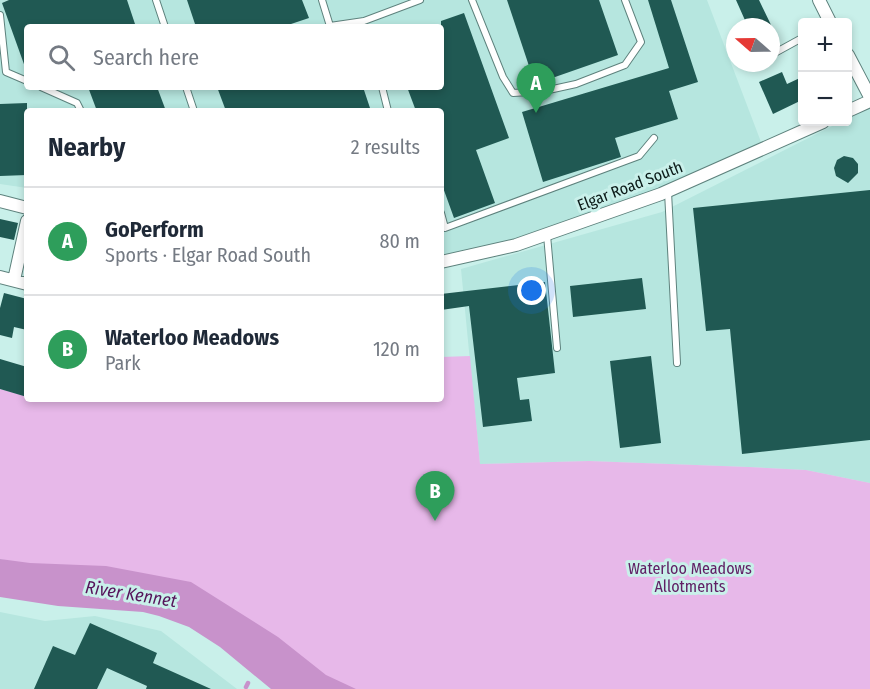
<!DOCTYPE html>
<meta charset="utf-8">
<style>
body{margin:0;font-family:"Fira Sans Condensed",sans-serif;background:#f2f2f3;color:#1f2937}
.controls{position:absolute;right:18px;top:18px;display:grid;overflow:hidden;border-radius:6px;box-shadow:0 3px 9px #0003}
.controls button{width:54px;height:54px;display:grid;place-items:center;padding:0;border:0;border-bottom:2px solid #e0e1e3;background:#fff;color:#1f2937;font:30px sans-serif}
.compass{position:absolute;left:726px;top:18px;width:54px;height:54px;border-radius:50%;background:#fff;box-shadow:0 3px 9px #0003;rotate:290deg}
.you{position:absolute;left:532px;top:291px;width:21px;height:21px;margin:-15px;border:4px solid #fff;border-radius:50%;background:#1a73e8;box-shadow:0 0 0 9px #1a73e833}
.badge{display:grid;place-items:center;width:39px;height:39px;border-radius:50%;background:#7c3aed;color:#fff;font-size:20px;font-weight:700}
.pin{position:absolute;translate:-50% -50px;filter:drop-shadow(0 2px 3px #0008)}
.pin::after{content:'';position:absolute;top:32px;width:21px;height:18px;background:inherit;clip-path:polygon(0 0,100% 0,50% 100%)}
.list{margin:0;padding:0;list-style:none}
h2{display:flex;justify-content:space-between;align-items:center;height:78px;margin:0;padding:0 24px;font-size:26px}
h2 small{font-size:20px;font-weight:400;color:#747a83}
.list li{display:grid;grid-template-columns:39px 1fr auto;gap:18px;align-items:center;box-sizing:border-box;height:108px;padding:0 24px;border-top:2px solid #e0e1e3}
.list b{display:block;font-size:22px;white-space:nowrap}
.list p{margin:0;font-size:20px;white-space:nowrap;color:#747a83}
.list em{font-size:20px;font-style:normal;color:#747a83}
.icon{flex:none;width:33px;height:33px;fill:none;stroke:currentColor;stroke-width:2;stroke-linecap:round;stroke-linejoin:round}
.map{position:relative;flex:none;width:870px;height:689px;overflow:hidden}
.search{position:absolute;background:#fff;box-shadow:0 3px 9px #0003;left:24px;top:24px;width:420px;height:66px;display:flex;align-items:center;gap:15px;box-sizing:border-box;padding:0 21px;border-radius:6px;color:#747a83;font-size:22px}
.panel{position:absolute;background:#fff;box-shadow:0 3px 9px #0003;left:24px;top:108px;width:420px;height:294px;border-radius:6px}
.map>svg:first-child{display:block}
.built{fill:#b6e6df;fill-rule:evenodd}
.green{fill:#e7b8e9}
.water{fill:#c892cb}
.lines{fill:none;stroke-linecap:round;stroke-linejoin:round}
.stream{stroke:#c892cb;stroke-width:4.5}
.building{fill:#205953}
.lane-casing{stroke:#5e827d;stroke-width:8}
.street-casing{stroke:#5e827d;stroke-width:14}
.lane{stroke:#fff;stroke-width:6}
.street{stroke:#fff;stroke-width:12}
.labels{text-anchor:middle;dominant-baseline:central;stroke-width:6;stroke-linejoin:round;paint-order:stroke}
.street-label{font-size:16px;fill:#0a1917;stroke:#c9f0ea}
.park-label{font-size:16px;fill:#602065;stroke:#c9f0ea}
.water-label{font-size:18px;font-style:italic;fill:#55145a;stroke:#c9f0ea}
</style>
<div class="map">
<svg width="870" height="689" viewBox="0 0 870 689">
<rect width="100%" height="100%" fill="#c9f0ea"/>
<path class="built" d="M0,0h707l54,142 -109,55 -141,49 -70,13v-148h-414v77l-27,-4zM27,27h414v60h-414z
M870,106v377l-64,-13 -57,-3 -160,-6 -109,3 -19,-195 201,-57 178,-90h8v-4z
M0,612l45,9 50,-5 66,15 76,58h-237z"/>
<path class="green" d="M470,356l10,108 109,-3 160,6 57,3 64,13v206h-532l-142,-103 -168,-19 -28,-8v-170l26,7 1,-3v6h414v-42z"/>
<path class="water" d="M0,559l30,4 76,3 85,16 87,55 48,38 30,14h-85l-51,-42 -31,-20 -30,-11 -16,-4 -85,-6 -58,-9z"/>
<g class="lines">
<path class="stream" d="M246,687l2,-4"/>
</g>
<path class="building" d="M9,0h118l9,27h-109l-2,40 -23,-64z
M187,0h115l7,18 -18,6 1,3h-96z
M507,0h92l19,55 -83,29z
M648,0h23l27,82 -29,9 9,28 -63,19 6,19 -78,25 -21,-70 147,-44z
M736,0h23l13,27h-24z
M464,13l45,125 -33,12 19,53 -41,15 -13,-36v-71h-25l-9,-24h34v-66z
M782,72l5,12 15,-7v23l-29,14 -14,-32z
M88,87h69l9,24h-69z
M217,87h146l8,24h-145z
M27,103v72l-27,1v-72z
M844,156l9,2 5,6v9l-10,10 -12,-7 -2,-8 3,-8z
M870,190v250l-128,14 -12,-125 -24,2 -13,-123z
M0,219l18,4 -4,17 -14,-3z
M642,278l4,31 -73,8 -3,-31z
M545,282l10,91 -38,5 3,22 9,-1 3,22 -49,6 -14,-121 -28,4v-16z
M4,293l23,6v31l-13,-3 -2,11 -12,-3v-27z
M651,356l10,87 -41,5 -10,-87z
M0,359l27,8v30l-27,-8z
M90,623l67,30 -4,10 58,26h-65l1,-3 -40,-18 -10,21h-63l19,-43 22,9z"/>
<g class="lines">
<g class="lane-casing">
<path id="lane" d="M156,0l9,27
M322,0l8,26 34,-5 56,-21
M472,0l31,77 10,16 31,-2 32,-7 49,-19 16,-23 -16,-42
M0,15l6,57 21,9
M771,55l31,-17
M41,87l36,16 4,8
M186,87l8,24
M382,87l6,24
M668,192l9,171
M441,213l4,15 194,-72 15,-18
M547,235l10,113"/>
</g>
<g class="street-casing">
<path id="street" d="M819,0l11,22
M848,55l22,42
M848,111l22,-10
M0,201l27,7
M441,262l75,-17 145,-51 162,-72
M0,277l27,7
M14,280l13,-59"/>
</g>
<use href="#lane" class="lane"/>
<use href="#street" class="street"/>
</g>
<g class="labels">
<g class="street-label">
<text transform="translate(630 186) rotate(-21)">Elgar Road South</text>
</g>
<g class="park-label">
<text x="690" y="568">Waterloo Meadows<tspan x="690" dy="18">Allotments</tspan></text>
</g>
<g class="water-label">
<text transform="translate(131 594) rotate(9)">River Kennet</text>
</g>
</g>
</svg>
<div class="controls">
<button>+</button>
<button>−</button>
</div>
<svg class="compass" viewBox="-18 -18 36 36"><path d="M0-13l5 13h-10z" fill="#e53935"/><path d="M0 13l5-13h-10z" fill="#747a83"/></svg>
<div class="you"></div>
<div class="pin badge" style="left:536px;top:113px;background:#2e9e5b">A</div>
<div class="pin badge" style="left:435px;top:521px;background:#2e9e5b">B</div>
<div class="search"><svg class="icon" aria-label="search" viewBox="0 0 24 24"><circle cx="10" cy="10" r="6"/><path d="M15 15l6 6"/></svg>Search here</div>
<section class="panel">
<h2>Nearby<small>2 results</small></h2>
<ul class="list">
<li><span class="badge" style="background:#2e9e5b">A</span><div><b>GoPerform</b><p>Sports · Elgar Road South</p></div><em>80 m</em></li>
<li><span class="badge" style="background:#2e9e5b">B</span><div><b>Waterloo Meadows</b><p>Park</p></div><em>120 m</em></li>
</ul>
</section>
</div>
